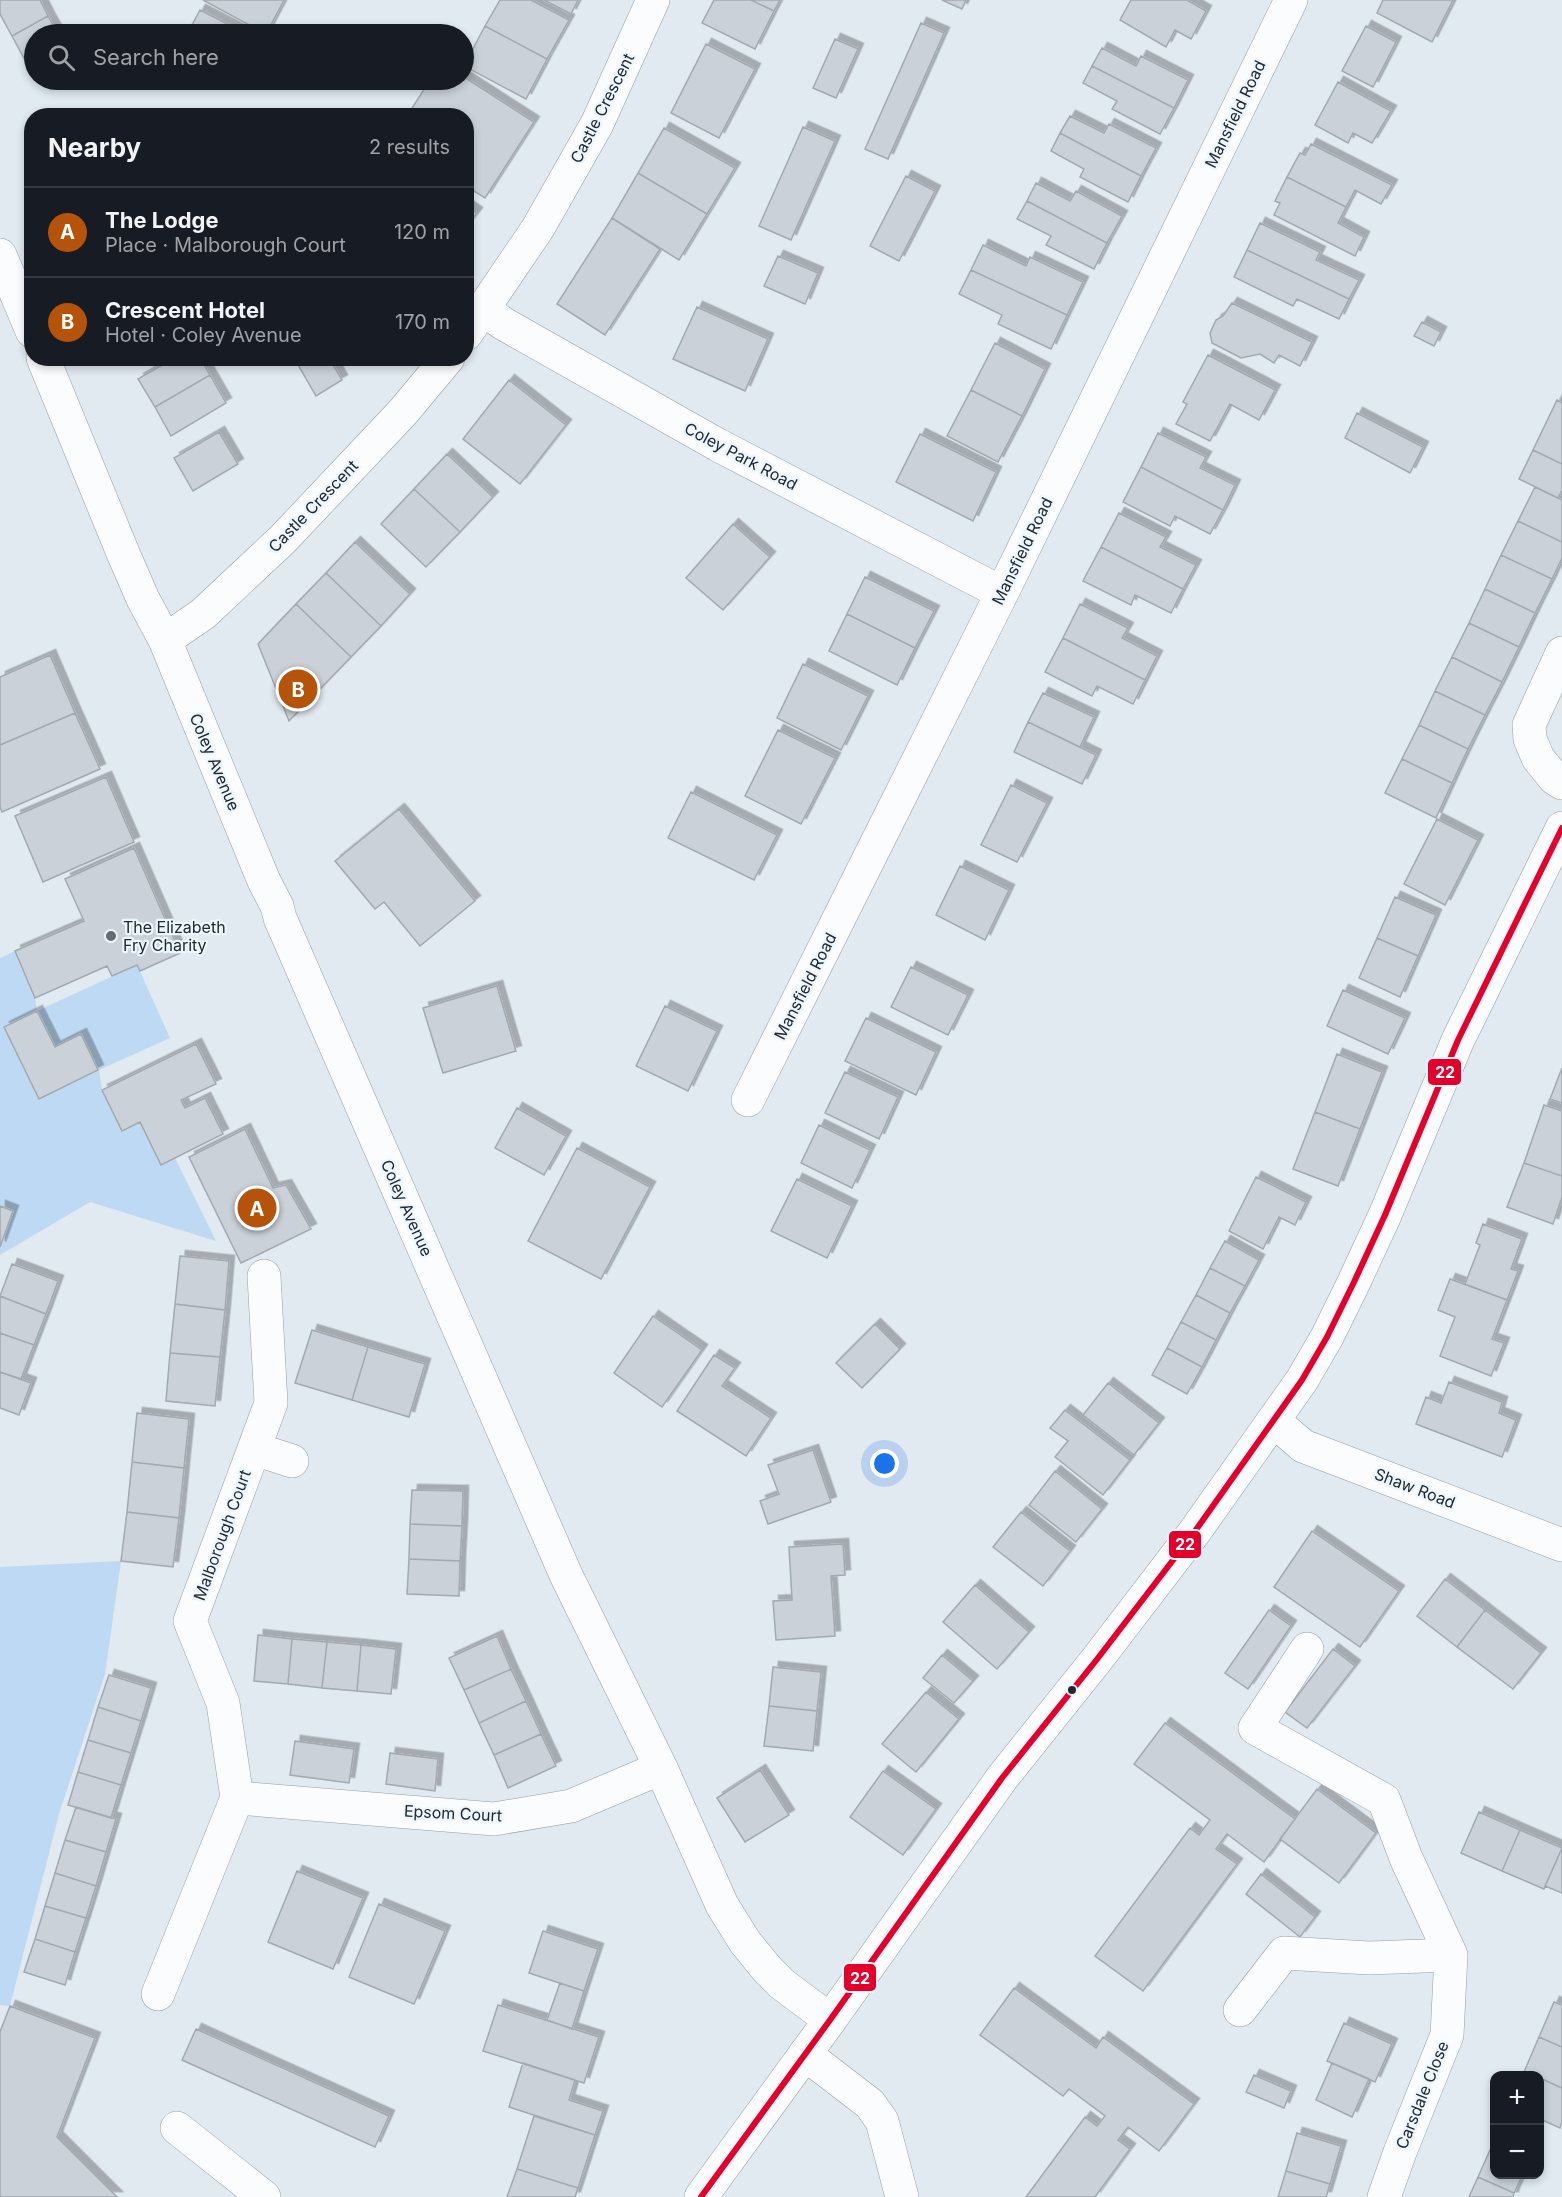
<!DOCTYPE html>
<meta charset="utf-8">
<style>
body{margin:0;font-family:Inter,sans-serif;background:#20242c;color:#f1f3f6}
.controls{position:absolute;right:18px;bottom:18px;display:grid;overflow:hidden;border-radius:12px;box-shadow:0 3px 9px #0003}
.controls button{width:54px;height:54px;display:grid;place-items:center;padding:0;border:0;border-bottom:2px solid #363941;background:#171b24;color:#f1f3f6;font:30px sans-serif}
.you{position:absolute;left:885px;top:1464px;width:21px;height:21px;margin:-15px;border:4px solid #fff;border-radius:50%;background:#1a73e8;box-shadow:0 0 0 9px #1a73e833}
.badge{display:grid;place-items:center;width:39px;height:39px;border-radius:50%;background:#b45309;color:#fff;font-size:20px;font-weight:700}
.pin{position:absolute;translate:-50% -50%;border:3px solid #fff;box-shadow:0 2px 6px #0006}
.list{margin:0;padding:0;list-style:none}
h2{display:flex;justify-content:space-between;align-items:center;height:78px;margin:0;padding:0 24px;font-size:26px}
h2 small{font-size:20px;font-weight:400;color:#9ea1a6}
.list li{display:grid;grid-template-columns:39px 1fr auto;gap:18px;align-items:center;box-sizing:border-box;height:90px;padding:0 24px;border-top:2px solid #363941}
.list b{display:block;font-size:22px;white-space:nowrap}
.list p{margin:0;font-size:20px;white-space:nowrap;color:#9ea1a6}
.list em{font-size:20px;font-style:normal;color:#9ea1a6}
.icon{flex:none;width:33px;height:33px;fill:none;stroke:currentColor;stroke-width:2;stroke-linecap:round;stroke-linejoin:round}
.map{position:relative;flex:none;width:1562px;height:2197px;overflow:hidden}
.search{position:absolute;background:#171b24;box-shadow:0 3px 9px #0003;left:24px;top:24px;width:450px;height:66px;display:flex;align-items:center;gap:15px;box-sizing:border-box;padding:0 21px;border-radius:33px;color:#9ea1a6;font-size:22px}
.panel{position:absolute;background:#171b24;box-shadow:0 3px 9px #0003;left:24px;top:108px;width:450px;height:258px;border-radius:24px}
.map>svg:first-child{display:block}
.green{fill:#bed9f3;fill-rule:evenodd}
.building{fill:#cad1d8;stroke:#a3a9b0;stroke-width:1.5;filter:url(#shadow)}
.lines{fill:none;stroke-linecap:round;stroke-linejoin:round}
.minor-casing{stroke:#979ea4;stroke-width:34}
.major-casing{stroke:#979ea4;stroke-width:34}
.minor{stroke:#fafcfd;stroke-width:33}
.major{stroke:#fafcfd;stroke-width:33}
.bus-1-casing{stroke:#ecf6ff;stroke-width:10}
.bus-1{stroke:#e4002b;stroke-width:6}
.poi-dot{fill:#666c73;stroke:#ecf6ff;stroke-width:2}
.bus-dot{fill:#23292f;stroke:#ecf6ff;stroke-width:2}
.labels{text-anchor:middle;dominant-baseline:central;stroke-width:4.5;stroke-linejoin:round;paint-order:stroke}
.street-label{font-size:16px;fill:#23292f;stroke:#ecf6ff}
.poi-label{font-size:16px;fill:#23292f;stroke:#ecf6ff;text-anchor:start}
.line-badge{stroke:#ecf6ff;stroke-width:2}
.badge-label{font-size:16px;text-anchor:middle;font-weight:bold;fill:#fff}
</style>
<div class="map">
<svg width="1562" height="2197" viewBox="0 0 1562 2197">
<defs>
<filter id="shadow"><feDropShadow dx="5.5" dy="-5.5" stdDeviation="0" flood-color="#0004"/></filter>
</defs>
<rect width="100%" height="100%" fill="#e1e9f1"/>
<path class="green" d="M15,951l20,47 2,13 100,-46 33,73 -71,32 3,20 20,40 18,-8 21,43 14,-7 41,83 -126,-39 -90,53v-8l13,-36 -13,-5v-248zM37,1011l18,36 26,-13 17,36 -59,29 -35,-72z
M121,1561l-16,113 -46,140 -49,192 -10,-1v-438z"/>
<path class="building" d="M0,0h40l8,16 -36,20 -12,-22z
M203,0h81l-18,34z
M500,0h31l38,20 -22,39 -62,-33z
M544,0h34l-7,14z
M714,0h37l23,11 -19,38 -53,-26z
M751,0h29l-6,11z
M942,0h24l-4,9z
M1131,0h56l19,11 -15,28 -16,-9 -9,17 -46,-27z
M1383,0h70l-21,42 -55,-29z
M200,10l47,24h-60z
M48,16l10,18h-24v43l-22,-41z
M921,23l23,10 -56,126 -23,-10z
M485,26l62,33 -21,40 -62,-33z
M1366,26l30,16 -23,45 -31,-16z
M835,39l23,10 -22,49 -23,-10z
M706,44l49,25 -36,69 -48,-25z
M1102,48l34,18 5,-10 47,24 -14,28 -82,-42z
M1092,66l82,42 -14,26 -48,-25 5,-8 -34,-18z
M464,77l70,45 -49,76 -19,-12v-70h-59l23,-36h34z
M1338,82l53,29 -19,32 -19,-10 -5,10 -33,-18z
M1070,116l34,17 5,-9 47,24 -15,28 -81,-43z
M803,127l32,14 -44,99 -32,-14z
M664,128l71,40 -28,46 -69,-41z
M1060,133l81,43 -13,26 -48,-25 4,-8 -33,-18z
M1311,144l81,41 -11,19 -26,-14 -9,17 -59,-30 13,-24 5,2z
M638,173l69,41 -28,46 -67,-42z
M906,176l29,15 -36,70 -29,-15z
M1287,177l59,30 -8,16 26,14 -9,19 -81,-41 6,-12 -5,-2z
M1036,183l34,18 6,-10 46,25 -15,27 -80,-42z
M1027,201l80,42 -13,26 -48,-24 5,-9 -34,-17z
M466,205l11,8 -11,14z
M612,218l48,31 -55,86 -48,-31z
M1260,223l60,29 -4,8 43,20 -10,19 -102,-49z
M983,245l43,21 4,-9 53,25 -16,33 -96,-45z
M1247,250l102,49 -10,20 -42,-20 -4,7 -59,-29z
M778,256l40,17 -13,31 -41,-18z
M971,270l96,45 -16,34 -53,-25 4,-9 -43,-21z
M1232,303l80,39 -12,24 -21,-11 -5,8 -14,-9 -19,4 -29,-15 -2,-10 6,-13 7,-4z
M697,307l71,32 -23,52 -72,-32z
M1422,322l19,10 -7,14 -20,-10z
M995,343l50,26 -23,47 -51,-26z
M1208,355l67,35 -16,30 -29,-16 -20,37 -34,-17 11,-20 -4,-2z
M174,358h26l10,17 -55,32 -17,-28z
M294,358h35l13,22 -26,16z
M210,375l16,28 -55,33 -16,-29z
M509,380l57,45 -46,59 -57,-45z
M971,390l51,26 -24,46 -51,-26z
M1557,400l5,3v61l-29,-14z
M1357,413l66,34 -13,26 -65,-35z
M219,432l19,32 -45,27 -19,-33z
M1158,433l48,24 -6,11 35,17 -12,25 -82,-43z
M920,434l76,38 -23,49 -77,-39z
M1533,450l29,14v26l-4,8 -39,-19z
M447,454l46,43 -33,35 -46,-43z
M1141,467l82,43 -13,24 -35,-18 -5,10 -47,-24z
M1535,487l27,13v42l-44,-21z
M414,489l46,43 -34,35 -45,-43z
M1119,513l47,24 -6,10 36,18 -13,24 -82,-42z
M1518,521l44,21v16l-10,21 -51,-24z
M733,524l37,33 -47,53 -37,-32z
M355,542l55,52 -29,32 -55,-53z
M1101,547l82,42 -12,24 -36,-18 -4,10 -48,-24z
M1501,555l51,24 -17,34 -50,-24z
M326,573l55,53 -30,31 -55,-53z
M865,577l69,34 -19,37 -68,-34z
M1485,589l50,24 -16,34 -50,-24z
M296,604l55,53 -62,64 -31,-77z
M1080,604l48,24 -6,10 35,18 -12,24 -82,-42z
M847,614l68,34 -18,37 -68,-34z
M1469,623l50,24 -17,35 -50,-25z
M1063,638l82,42 -12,24 -36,-18 -5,10 -47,-24z
M50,655l25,58 -75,32v-68z
M1452,657l50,25 -17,33 -50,-24z
M803,664l65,32 -27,54 -64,-32z
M1435,691l50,24 -17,34 -49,-24z
M1043,693l51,24 -14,30 -52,-25z
M75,713l25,56 -98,43 -2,-5v-62z
M1028,722l68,33 -14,29 -68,-32z
M1419,725l49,24 -16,34 -50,-24z
M778,730l57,28 -34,66 -56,-28z
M1402,759l50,24 -16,35 -51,-25z
M106,777l28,65 -91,40 -28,-66z
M1011,785l36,18 -30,59 -36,-17z
M691,792l86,43 -23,45 -86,-42z
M399,809l76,92 -55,45 -36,-44 -9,7 -40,-48z
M1437,819l41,21 -33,65 -41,-21z
M134,848l46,105 -40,18 -3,-6 -25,11 -5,-10 -72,32 -20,-47 69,-30 -19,-42z
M960,866l49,24 -24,50 -49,-25z
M1395,897l41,18 -18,41 -41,-18z
M1377,938l41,18 -18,41 -41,-19z
M911,967l57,28 -20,40 -57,-28z
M497,986l19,65 -73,22 -20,-65z
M1343,990l62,28 -17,36 -61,-28z
M665,1006l52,25 -29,60 -52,-25z
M37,1011l18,36 26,-13 17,36 -59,29 -35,-72z
M866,1018l70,34 -20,43 -71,-34z
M196,1044l20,40 -35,16 4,8 20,-10 18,36 -62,31 -21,-43 -18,9 -20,-41z
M1337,1054l45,18 -22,57 -45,-17z
M1562,1068v35l-12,-4z
M845,1072l53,25 -19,42 -54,-26z
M1544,1105l18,6v65l-38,-13z
M517,1108l49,28 -22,39 -49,-27z
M1315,1112l45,17 -22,57 -45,-17z
M819,1125l51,25 -18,38 -51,-25z
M245,1129l28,59 13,-3 25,44 -70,34 -52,-106z
M577,1148l73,39 -49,92 -73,-38z
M1524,1163l38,13v21l-9,27 -46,-17z
M1256,1177l50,25 -11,23 -16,-8 -16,32 -34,-18z
M797,1179l55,27 -25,52 -56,-27z
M0,1206l13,5 -13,36z
M1483,1224l39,15 -11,30 7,2 -11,29 -42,-16 15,-39 -4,-2z
M1225,1241l34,19 -14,26 -35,-18z
M180,1256l49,5 -4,49 -50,-6z
M12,1264l46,17 -12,33 -46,-18z
M1210,1268l35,18 -15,27 -34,-18z
M1450,1279l57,21 -15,39 12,4 -13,33 -51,-20 15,-39 -17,-7z
M1196,1295l34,18 -14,27 -35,-18z
M0,1296l46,18 -12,31 -34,-12z
M175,1304l50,6 -5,47 -50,-4z
M653,1316l49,34 -40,57 -48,-34z
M1181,1322l35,18 -14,27 -35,-19z
M875,1324l25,25 -38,39 -26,-25z
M312,1330l56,17 -16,53 -57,-17z
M0,1333l34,12 -13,34 -21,-7z
M368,1347l57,17 -16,53 -57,-17z
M1167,1348l35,19 -15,27 -35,-19z
M170,1353l50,4 -5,49 -49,-5z
M714,1355l21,13 -13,18 49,32 -25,38 -69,-45z
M0,1372l31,11 -12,32 -19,-7z
M1449,1382l53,20 -3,11 17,7 -14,37 -86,-33 10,-27 15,6z
M1108,1383l51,40 -25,32 -51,-40z
M1065,1410l65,50 -27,35 -48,-38 13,-16 -18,-13z
M137,1413l52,6 -5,49 -52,-6z
M813,1450l18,52 -63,22 -8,-23 19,-7 -11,-29z
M132,1462l52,6 -5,50 -52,-6z
M1055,1471l47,38 -26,33 -47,-37z
M412,1490l51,1 -1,35 -52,-2z
M127,1512l52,6 -6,49 -52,-6z
M1021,1512l49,39 -27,35 -50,-39z
M410,1524l52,2 -2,35 -51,-2z
M1312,1531l87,60 -39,56 -86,-60z
M843,1544l2,31 -14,1 4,60 -59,4 -3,-39 19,-1 -3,-53z
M409,1559l51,2 -1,35 -52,-2z
M1445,1579l40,31 -28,37 -40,-31z
M975,1585l54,47 -32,37 -54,-47z
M1269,1610l22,16 -43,63 -23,-16z
M1485,1610l56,43 -28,36 -56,-42z
M258,1635l34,4 -4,45 -34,-3z
M497,1636l14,33 -47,21 -15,-32z
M292,1639l35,3 -5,46 -34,-4z
M327,1642l34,3 -4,46 -35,-3z
M361,1645l35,4 -5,45 -34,-3z
M1333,1649l22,17 -48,62 -22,-16z
M942,1655l31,26 -19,22 -31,-25z
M773,1667l48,5 -4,39 -48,-5z
M511,1669l15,32 -47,22 -15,-33z
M109,1675l42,13 -10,33 -43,-14z
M926,1692l33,27 -43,53 -34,-28z
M526,1701l15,33 -47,21 -15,-32z
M769,1706l48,5 -4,40 -49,-5z
M98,1707l43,14 -10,32 -43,-13z
M1165,1723l130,96 -31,43 -37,-28 -11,15 21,15 -94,127 -48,-35 95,-128 9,7 11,-15 -76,-56z
M541,1734l15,32 -48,22 -14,-33z
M88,1740l43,13 -10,32 -43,-13z
M295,1741l59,8 -5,34 -59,-8z
M390,1753l48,6 -3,32 -49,-7z
M760,1770l29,45 -44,27 -28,-44z
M883,1771l53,38 -33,46 -53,-38z
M78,1772l43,13 -10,33 -43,-13z
M1317,1789l59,44 -37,50 -59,-44z
M76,1807l40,12 -10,33 -41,-12z
M1479,1812l41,18 -18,41 -41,-18z
M1520,1830l42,18 -18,41 -42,-18z
M65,1840l41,12 -10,34 -41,-13z
M1562,1848v45l-17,-7z
M297,1871l66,27 -30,71 -65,-27z
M55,1873l41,13 -10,32 -41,-12z
M1261,1874l54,43 -15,20 -54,-43z
M379,1904l66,27 -31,73 -65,-27z
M45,1906l41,12 -11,34 -40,-13z
M543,1931l55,18 -14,42 -55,-18z
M35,1939l40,13 -10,33 -41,-13z
M560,1983l24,8 -12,38 -25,-9z
M1014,1988l82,60 7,-11 91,67 -35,47 -31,-24 -10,13 12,9 -35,48h-69l59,-80 12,9 8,-10 -36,-27 -6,7 -83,-61z
M1554,2002l8,3v42l-23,-10z
M498,2005l101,32 -15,46 -101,-32z
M10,2006l85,32 -38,99 60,60h-117v-165z
M1344,2023l48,21 -17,38 -48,-21z
M196,2029l193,87 -14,31 -193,-87z
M1539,2037l23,10v41l-22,-10v-2l-16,-4z
M523,2063l52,17 -6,20 34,11 -8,24 -86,-28z
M1332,2063l37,16 -17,38 -36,-17z
M1254,2075l37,16 -7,17 -38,-16z
M1540,2078l22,10v34l-2,6 -20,-9z
M534,2116l61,19 -17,53 -61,-19z
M1297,2133l44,13 -11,38 -44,-13z
M1494,2141v33h29l-9,19 -36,-16z
M517,2169l61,19 -3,9h-68z
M1286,2171l44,13 -4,13h-48z
M1478,2177l36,16 -1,4h-44z"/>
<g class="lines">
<g class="minor-casing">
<path id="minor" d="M0,255l32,76
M484,310l20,14 214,121 284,148
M466,334l72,-106 59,-104 56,-124
M43,358l80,195 20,46 22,41 99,241 13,25 3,12 286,657 95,193 61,137 23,37 22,27 15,15 48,36
M165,640l38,-26 80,-75 120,-127 45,-54
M1562,653l-33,72 1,14 8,19 16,20 8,5
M748,1100l254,-507 289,-593
M1274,1421l29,25 259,99
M255,1449l37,12
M1307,1649l-52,79 129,72 22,58 45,97 -4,80 -47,117 -16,45
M237,1798l257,21 77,-13 90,-38
M158,1994l79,-196 -14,-95 -33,-82 81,-218 -7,-127
M1240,2010l44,-57 85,5 82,-3
M805,2054l65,50 12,17 20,76
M177,2128l87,69"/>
</g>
<g class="major-casing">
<path id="major" d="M701,2197l129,-177 172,-242 96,-120 95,-124 109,-154 25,-43 27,-55 31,-67 73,-175 104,-212"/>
</g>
<use href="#minor" class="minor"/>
<use href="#major" class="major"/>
<g class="bus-1-casing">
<path id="bus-1" d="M701,2197l129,-177 172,-242 96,-120 95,-124 109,-154 25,-43 27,-55 31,-67 73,-175 104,-212"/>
</g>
<use href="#bus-1" class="bus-1"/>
</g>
<circle class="poi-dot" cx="111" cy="936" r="6"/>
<circle class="bus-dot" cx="1072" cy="1690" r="5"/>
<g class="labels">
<g class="street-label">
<text transform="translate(602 108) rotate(-63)">Castle Crescent</text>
<text transform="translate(1235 114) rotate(-64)">Mansfield Road</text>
<text transform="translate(741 456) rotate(28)">Coley Park Road</text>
<text transform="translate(313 506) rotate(-46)">Castle Crescent</text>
<text transform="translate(1022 551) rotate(-64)">Mansfield Road</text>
<text transform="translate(215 762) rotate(67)">Coley Avenue</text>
<text transform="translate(805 986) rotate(-63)">Mansfield Road</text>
<text transform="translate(407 1208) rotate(66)">Coley Avenue</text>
<text transform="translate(1415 1488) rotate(21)">Shaw Road</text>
<text transform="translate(222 1535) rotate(-70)">Malborough Court</text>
<text transform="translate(453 1813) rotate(3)">Epsom Court</text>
<text transform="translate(1422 2095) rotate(-68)">Carsdale Close</text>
</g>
<g class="poi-label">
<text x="123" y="927">The Elizabeth<tspan x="123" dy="18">Fry Charity</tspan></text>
</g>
</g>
<g class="line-badge">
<rect x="1427" y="1058" width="35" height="28" rx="6" fill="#e4002b"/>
<rect x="1168" y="1530" width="34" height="29" rx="6" fill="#e4002b"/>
<rect x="843" y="1963" width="34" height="29" rx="6" fill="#e4002b"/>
</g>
<g class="badge-label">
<text x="1445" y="1078">22</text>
<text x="1185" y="1550">22</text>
<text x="860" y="1984">22</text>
</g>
</svg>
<div class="controls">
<button>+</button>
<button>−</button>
</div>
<div class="you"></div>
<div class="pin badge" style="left:257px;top:1208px">A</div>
<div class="pin badge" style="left:298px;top:689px">B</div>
<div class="search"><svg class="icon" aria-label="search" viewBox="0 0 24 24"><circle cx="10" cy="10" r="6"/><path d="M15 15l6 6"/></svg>Search here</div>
<section class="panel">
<h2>Nearby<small>2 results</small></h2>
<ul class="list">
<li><span class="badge">A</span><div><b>The Lodge</b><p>Place · Malborough Court</p></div><em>120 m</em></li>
<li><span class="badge">B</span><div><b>Crescent Hotel</b><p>Hotel · Coley Avenue</p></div><em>170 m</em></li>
</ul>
</section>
</div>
